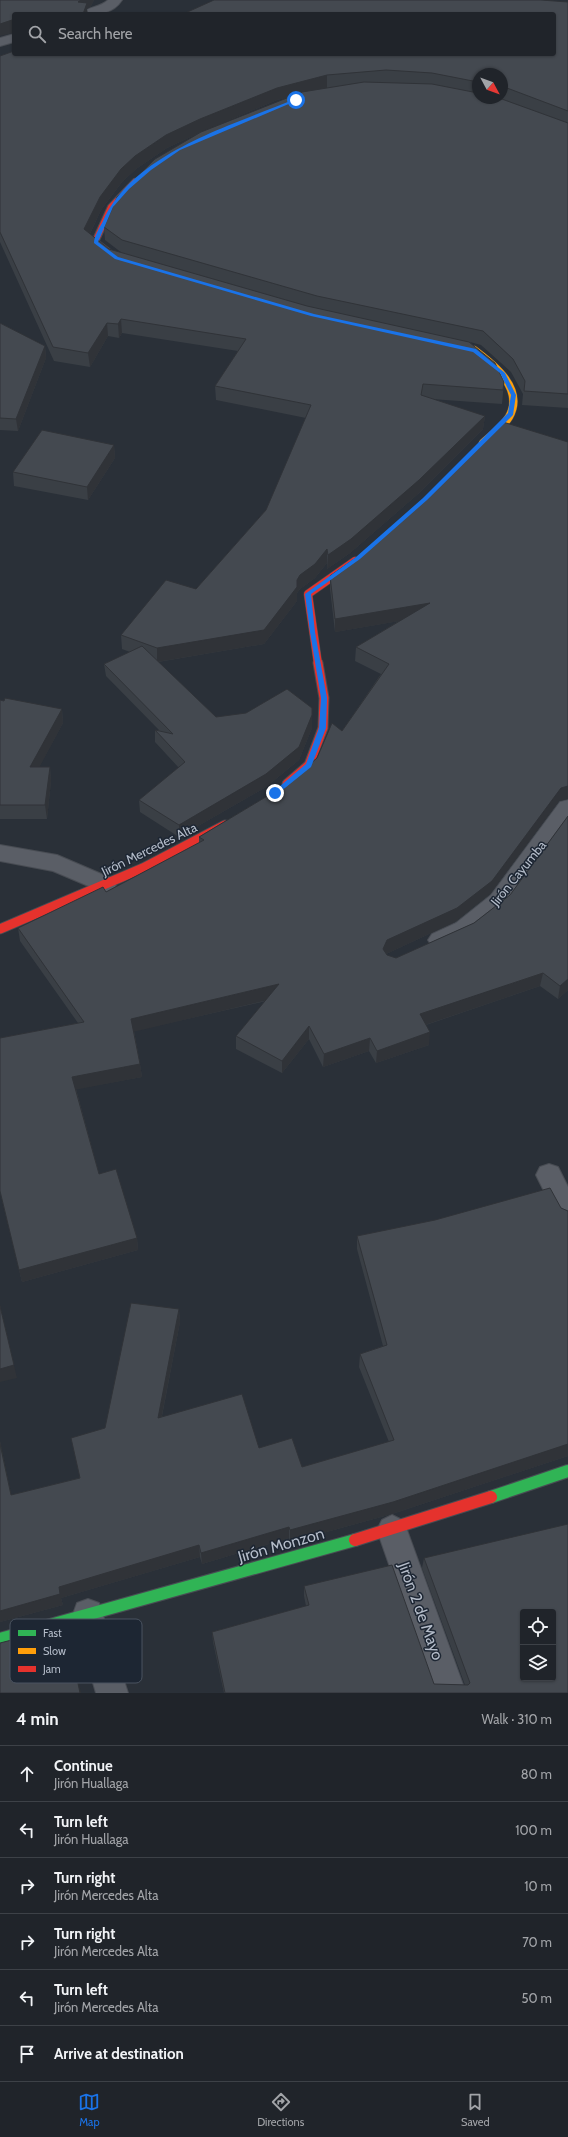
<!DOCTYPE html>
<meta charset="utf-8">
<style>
body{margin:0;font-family:Cabin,sans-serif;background:#2d3036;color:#f1f3f6}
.controls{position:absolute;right:12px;bottom:12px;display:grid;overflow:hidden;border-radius:4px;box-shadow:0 1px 3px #0004}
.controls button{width:36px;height:36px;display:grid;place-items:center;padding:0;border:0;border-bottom:1px solid #3d4147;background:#20242a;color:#f1f3f6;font:20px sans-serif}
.compass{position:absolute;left:472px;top:68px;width:36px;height:36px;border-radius:50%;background:#20242a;box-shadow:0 1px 3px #0004;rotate:131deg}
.stop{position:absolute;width:12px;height:12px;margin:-9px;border:3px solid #1a73e8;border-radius:50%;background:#fff}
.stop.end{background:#1a73e8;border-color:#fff;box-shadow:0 1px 4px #0008}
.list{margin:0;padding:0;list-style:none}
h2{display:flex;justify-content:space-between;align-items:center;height:52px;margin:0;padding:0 16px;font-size:17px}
h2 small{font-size:13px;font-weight:400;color:#a2a4a8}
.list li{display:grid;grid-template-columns:26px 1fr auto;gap:12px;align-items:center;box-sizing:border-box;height:56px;padding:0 16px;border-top:1px solid #3d4147}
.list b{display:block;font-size:15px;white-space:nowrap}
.list p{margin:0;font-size:13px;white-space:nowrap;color:#a2a4a8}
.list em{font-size:13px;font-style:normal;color:#a2a4a8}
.icon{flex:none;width:22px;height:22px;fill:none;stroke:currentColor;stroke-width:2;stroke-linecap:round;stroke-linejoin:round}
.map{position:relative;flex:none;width:568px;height:1693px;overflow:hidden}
.search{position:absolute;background:#20242a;box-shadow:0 1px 3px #0004;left:12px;right:12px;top:12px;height:44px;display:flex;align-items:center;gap:10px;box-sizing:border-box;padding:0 14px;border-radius:4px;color:#a2a4a8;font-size:15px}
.sheet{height:388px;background:#20242a}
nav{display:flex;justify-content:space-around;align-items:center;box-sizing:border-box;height:56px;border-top:1px solid #3d4147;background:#20242a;font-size:11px;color:#a2a4a8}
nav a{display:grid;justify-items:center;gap:2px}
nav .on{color:#1a73e8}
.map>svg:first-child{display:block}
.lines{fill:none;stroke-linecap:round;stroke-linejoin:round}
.street-casing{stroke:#484c53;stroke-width:2}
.fast-casing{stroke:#484c53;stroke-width:14}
.slow-casing{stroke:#484c53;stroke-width:9}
.jam-far3-casing{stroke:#484c53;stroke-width:8}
.jam-far2-casing{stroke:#484c53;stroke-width:9}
.jam-far1-casing{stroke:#484c53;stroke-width:11}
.jam-casing{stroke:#484c53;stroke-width:14}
.street{fill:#5a5e66;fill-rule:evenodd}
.fast{stroke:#30b455;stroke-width:12}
.slow{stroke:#ff9f0a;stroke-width:8}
.jam-far3{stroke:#e5322d;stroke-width:6}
.jam-far2{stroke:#e5322d;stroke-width:8}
.jam-far1{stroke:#e5322d;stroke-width:9}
.jam{stroke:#e5322d;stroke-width:12}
.wall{fill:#3a3f45;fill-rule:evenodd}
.shaded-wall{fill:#303338}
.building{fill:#444950;stroke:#303338;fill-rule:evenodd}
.route{fill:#1a73e8}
.labels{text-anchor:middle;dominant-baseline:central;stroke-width:3;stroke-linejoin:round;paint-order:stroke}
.street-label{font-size:13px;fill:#b4bcc9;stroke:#1d2633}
.near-street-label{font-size:16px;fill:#b4bcc9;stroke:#1d2633}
.key{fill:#1d2633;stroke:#4a5360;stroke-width:1}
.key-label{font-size:11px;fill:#b4bcc9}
</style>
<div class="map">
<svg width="568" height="1693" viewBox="0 0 568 1693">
<rect width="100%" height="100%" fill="#2a3038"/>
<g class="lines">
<g class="street-casing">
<path id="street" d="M108,0h14c-10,15 -24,14 -41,14 6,-7 20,-7 27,-14z
M14,34v8l-14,4v-8z
M568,800v24l-61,83 -35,28 -32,14 -8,-3 -4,-6 4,-6 24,-11 35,-28 69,-93z
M0,845l57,10 56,24 3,6 -3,6 -8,2 -52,-22 -53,-10z
M549,1164l9,3 10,20v37l-9,-3 -23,-46 4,-8z
M392,1515l10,5 5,10 59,163h-32l-57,-163 5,-10z
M88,1599l11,4 29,90h-32l-23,-79 4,-11z"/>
</g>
<g class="fast-casing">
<path id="fast" d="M491,1497l77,-26
M0,1639l355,-99"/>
</g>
<g class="slow-casing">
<path id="slow" d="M474,350c20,15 51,39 35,67 -6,10 -17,18 -26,26"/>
</g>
<g class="jam-far3-casing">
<path id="jam-far3" d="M116,258l-21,-16 16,-35 24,-25"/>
</g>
<g class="jam-far2-casing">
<path id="jam-far2" d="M318,664l-10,-70 47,-33"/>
</g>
<g class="jam-far1-casing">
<path id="jam-far1" d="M287,784l22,-19 14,-37 1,-30 -6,-35
M0,929l143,-61 82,-43"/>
</g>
<g class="jam-casing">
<path id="jam" d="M355,1540l136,-43"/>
</g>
<use href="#street" class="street"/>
<use href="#fast" class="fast"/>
<use href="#slow" class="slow"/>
<use href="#jam-far3" class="jam-far3"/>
<use href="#jam-far2" class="jam-far2"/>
<use href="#jam-far1" class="jam-far1"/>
<use href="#jam" class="jam"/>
</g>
<path class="wall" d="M0,0h94l-3,6 -4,3 -73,5v19z
M568,2v406l-46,-3 1,-11 -12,-22 -30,-27 -11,-3 34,40 -2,22 -71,-5 54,17 -2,13 -65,65 -68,59 -23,16v-6l-12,15 -15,11 -3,4v8l-33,43 -106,18 58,55 96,11 -13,32 -33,27 -87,50 -39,-25 -1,-12 40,-32 -24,-26v-12h4l-53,-54 -2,-12 26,-12 -8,-3 -1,-14 75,-46 70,-79 40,-92 -90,-18 -1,-14 23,-35 -116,-18 -3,5 -11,-2 -18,31 -36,-6 -54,-119v-186zM478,74h24v24h-24zM285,98l-181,129 1,13 17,13 -13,-4 -19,-15 11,-24 21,-28 14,-13 31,-21 34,-16 76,-32z
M0,323l45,23 1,12 -28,73 -18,-1z
M568,442v357l-9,2 -69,93 -35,28 -69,32 1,1 9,3 78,-35 36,-28 58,-79v174l-10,9 -18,-13 -114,39 3,20 -53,18 -7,-12 -46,16 -14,-28 -27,34 -46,-24v-13l30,-35 -132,30 6,33 2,13 -66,12 23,85 38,64 1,12 -116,32 -22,-90v-154l78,-15 -58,-82 -2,-13 88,-36 93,-49v-6l85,-51 33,-28 25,-27 39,-57 -26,-13 1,-14 43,-26 -64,11 -5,-43v-13z
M114,445l1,13 -27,42 -74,-14 -1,-14z
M0,700l62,9 1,14 -24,44h11l1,14 -4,38h-47z
M561,1208l7,3v245l-176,58 -102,28 -1,-4 -87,26 -2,-7 -139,41 2,7 -63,17v-181l11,54 68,-17 26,-50 74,-119 1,13 -18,94 97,32 43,19 87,-25 -30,-75 1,-13 23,-8 -26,-97v-13z
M424,1558l144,135h-344l-11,-51 -1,-10 94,-26 -2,-10v-10l130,98 31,1 -43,-117z"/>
<path class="shaded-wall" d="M81,0h13l-3,6 -4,3 1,5h-5l-5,-12z
M12,20l2,13 -14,3v-12z
M327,75v13l-50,12 -76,32 -34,16 -31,21 -14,13 -21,28 -15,32 -2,-13 16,-32 21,-28 14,-13 31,-21 34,-16 77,-31z
M121,319l1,14 -3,5 -1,-14z
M107,323l1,13 -18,31 -2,-14z
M45,346l1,12 -28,73 -2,-12z
M485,416l-2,13 -65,65 -68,59 -23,16 1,-14z
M114,445l1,13 -27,42 -1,-13z
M327,549v14l-12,15 -15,11 -3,4v8l-33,43 -107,18v-14l140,-68 3,-5z
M430,603l-1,13 -94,16v-13z
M312,708v20l-13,32 -33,27 -87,50v-12z
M62,709l1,14 -31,58 -2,-14z
M50,767l1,14 -4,38 -2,-14z
M568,786v13l-9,2 -69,93 -35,28 -69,32 -3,-5 4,-9 174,-152z
M543,973l-3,13 -121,41 1,-13z
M568,979v11l-10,9 2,-13z
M279,984l1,13 -147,35 -2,-13z
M309,1026v13l-27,34v-12z
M430,1032l-1,13 -53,18 1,-12z
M370,1038l-1,13 -46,16 1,-13z
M140,1064l2,13 -68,13 -2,-13z
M137,1238l1,12 -116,32 -3,-12z
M0,1306l17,72 -17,4z
M179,1309l1,13 -21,108 -1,-12z
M0,1441l14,66 -3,-12 -11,-51z
M568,1444v12l-176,58 -102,28v-12z
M289,1527v11l-87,26 -1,-11z
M199,1545l1,12 -139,41 2,7 -63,17v-11l59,-24z
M66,1626l3,10 12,57h-1z"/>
<path class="building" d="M0,0h81l-3,2 9,1 -4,11h-69v7l-2,-1 -12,4z
M214,0h327l27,2v109l-61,-23 -5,-1v-13h-24v8l-46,-9 -46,-3 -59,5 -50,13 -77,31 -34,16 -31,21 -14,13 -21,28 -16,32 25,20 198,57 162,36 26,21 9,19 -1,8 -80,-6 -2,11 64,21 -66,64 -68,59 -23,16 -1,-6 -12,15 -15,11 -3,5v7l-33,43 -107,18 -36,-13 45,-55 30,9 70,-79 45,-105 -96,-19 31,-47 -125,-20 -3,5 -11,-1 -19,30 -35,-6 -53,-115v-176l14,-5v3h540v-40h-371z
M364,82l68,2 46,9v5h21l69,25v271l-44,-3 1,-10 -12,-22 -30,-28 -166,-35 -195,-56 -18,-13 13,-30 38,-38 46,-27 101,-40z
M0,323l45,23 -29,73 -16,-1z
M503,422l65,20v344l-7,2 -69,93 -35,27 -70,32 -4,9 4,6 9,3 78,-35 36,-28 58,-79v163l-8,7 -17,-13 -123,41 10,18 -53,19 -7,-13 -46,16 -15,-28 -27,35 -46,-25 43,-52 -148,35 9,45 -68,13 27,97 17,-5 21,69 -118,32 -19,-79v-153l84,-16 -66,-94 85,-41 3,5 98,-52 -5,-3 85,-51 33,-28 15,-35 10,8 47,-67 -33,-17 74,-44 -95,16 -5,-43 37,-26 66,-59z
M42,430l72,15 -27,42 -74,-15z
M142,646l74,71 30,-4 41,-24 25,19v7l-13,32 -33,27 -87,51 -40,-25 46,-38 -30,-32 18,4 -69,-70z
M5,698l57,11 -32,58h20l-5,38h-45v-105l4,1z
M550,1188l11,20 7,3v233l-175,58 -103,28 -1,-3 -88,26 -2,-8 -140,42 1,7 -60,17v-167l11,51 69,-17 -9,-40 34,-10 26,-125 48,6 -21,109 84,-24 17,54 33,-10 10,29 92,-27 -34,-86 27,-9 -30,-109 78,-16z
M0,1306l14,59 -14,4z
M568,1524v169h-343l-13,-61 97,-27 -5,-19 88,-21 42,119 34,1 2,-2 -46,-125zM523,1612h30v66h-30z
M66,1626l14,67h-80v-50z"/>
<path class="route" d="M295,99l3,1 -118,50 -29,20 -22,19 -16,18 -15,35 20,15 196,57 162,35 29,24 11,22 -3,20 -86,85 -67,59 -49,35 4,38 12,66 -1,30 -15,39 -36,29 -3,-3 1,-1 33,-28 13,-36 2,-30 -11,-66 -5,-38 51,-37 67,-59 85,-85 3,-18 -11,-22 -27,-21 -162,-36 -196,-57 -21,-16c0,-7 6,-16 9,-22 30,-68 128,-95 192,-122z"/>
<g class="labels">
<g class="street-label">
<text transform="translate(149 849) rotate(-26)">Jirón Mercedes Alta</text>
<text transform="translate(518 873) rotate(-51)">Jirón Cayumba</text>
</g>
<g class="near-street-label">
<text transform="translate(281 1545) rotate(-16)">Jirón Monzon</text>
<text transform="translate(421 1611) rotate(70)">Jirón 2 de Mayo</text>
</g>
</g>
<rect x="10" y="1619" width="132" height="64" rx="6" class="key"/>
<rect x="18" y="1630" width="18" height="6" fill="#30b455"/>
<rect x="18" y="1648" width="18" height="6" fill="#ff9f0a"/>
<rect x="18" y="1666" width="18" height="6" fill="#e5322d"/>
<g class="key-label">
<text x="43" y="1637">Fast</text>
<text x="43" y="1655">Slow</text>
<text x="43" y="1673">Jam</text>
</g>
</svg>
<div class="controls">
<button><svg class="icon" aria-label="locate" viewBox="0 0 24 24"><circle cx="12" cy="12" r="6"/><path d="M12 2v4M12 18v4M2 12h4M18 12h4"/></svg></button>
<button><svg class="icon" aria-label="layers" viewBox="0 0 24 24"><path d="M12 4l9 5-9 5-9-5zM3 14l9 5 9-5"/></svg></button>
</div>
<svg class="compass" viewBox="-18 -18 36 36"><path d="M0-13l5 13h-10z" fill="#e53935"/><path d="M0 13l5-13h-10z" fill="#a2a4a8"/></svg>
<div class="stop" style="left:296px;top:100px"></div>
<div class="stop end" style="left:275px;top:793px"></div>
<div class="search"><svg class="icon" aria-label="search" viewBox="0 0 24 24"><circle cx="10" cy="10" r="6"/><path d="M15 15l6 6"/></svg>Search here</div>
</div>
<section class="sheet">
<h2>4 min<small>Walk · 310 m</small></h2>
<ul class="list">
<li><svg class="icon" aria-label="ahead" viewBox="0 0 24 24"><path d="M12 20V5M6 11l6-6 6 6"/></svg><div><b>Continue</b><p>Jirón Huallaga</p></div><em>80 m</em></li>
<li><svg class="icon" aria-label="left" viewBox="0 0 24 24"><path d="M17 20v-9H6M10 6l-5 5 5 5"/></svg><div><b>Turn left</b><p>Jirón Huallaga</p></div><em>100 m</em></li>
<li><svg class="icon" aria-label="right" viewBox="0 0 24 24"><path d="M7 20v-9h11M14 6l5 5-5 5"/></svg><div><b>Turn right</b><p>Jirón Mercedes Alta</p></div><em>10 m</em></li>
<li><svg class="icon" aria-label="right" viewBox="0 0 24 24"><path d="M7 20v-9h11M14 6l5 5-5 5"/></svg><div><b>Turn right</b><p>Jirón Mercedes Alta</p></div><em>70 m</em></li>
<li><svg class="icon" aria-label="left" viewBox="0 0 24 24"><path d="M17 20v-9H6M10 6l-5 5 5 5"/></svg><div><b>Turn left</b><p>Jirón Mercedes Alta</p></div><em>50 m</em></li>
<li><svg class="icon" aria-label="arrive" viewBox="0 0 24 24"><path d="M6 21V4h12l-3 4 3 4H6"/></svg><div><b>Arrive at destination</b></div></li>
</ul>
</section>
<nav>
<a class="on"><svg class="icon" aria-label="map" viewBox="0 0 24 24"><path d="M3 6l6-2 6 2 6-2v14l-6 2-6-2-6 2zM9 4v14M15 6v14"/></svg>Map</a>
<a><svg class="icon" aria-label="directions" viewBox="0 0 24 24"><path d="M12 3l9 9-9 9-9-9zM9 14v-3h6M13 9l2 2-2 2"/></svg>Directions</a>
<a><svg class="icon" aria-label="saved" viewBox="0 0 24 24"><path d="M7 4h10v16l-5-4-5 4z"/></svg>Saved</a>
</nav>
